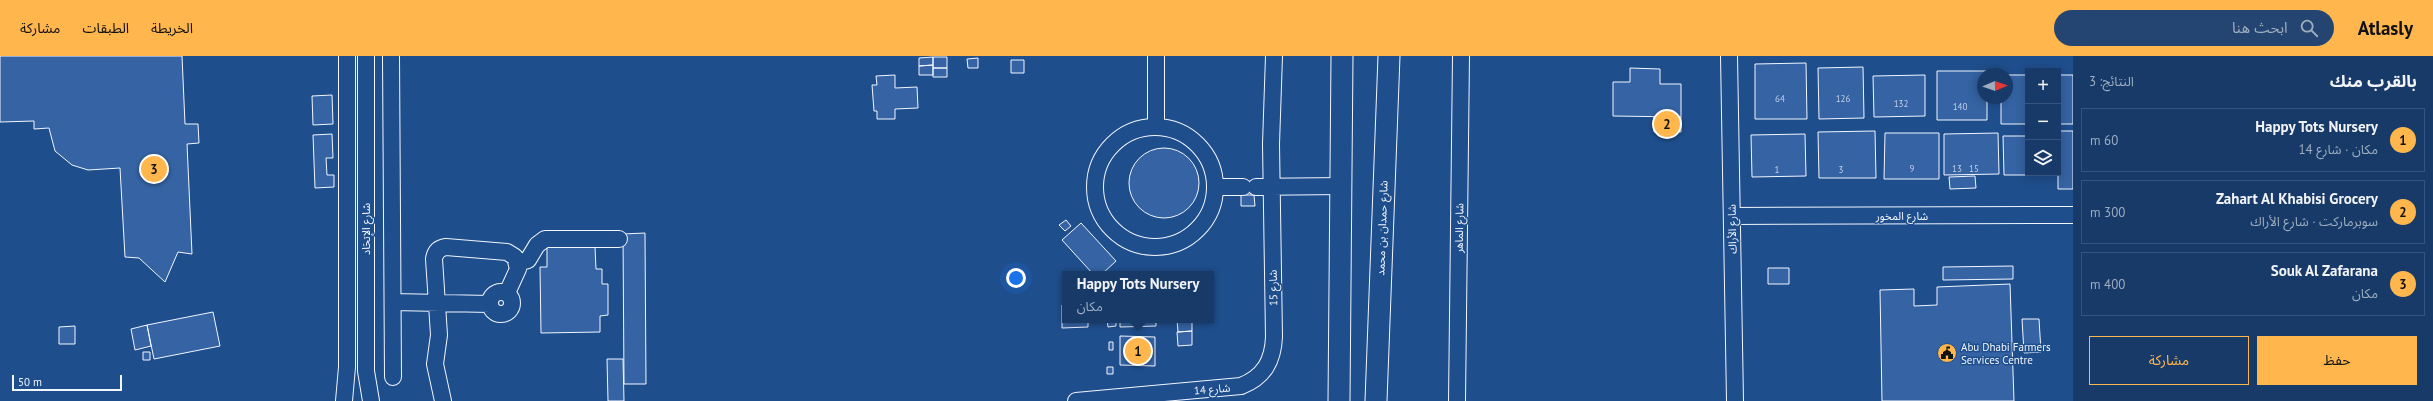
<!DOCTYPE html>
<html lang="ar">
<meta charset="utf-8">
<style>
body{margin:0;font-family:"PT Sans","Noto Sans Arabic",sans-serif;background:#244571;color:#f1f3f6;direction:rtl}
.controls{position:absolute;right:12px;top:12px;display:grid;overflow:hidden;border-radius:0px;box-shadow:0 2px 10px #0003}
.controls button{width:36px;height:36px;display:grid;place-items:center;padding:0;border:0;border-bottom:1px solid #36547d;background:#173a69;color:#f1f3f6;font:20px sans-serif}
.compass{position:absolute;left:1977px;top:12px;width:36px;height:36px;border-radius:50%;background:#173a69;box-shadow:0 2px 10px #0003;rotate:88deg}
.scale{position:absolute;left:12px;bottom:10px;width:110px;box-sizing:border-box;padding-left:4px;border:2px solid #f2f6ff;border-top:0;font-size:11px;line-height:14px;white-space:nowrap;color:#f2f6ff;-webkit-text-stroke:3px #1f4e8c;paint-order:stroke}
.you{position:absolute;left:1016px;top:222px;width:14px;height:14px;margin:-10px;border:3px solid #fff;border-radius:50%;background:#1a73e8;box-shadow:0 0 0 6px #1a73e833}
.badge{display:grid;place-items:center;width:26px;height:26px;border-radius:50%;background:#ffb74d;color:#111;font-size:13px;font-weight:700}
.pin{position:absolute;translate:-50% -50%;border:2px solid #fff;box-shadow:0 1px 4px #0006}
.popup{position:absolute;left:1062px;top:215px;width:152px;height:52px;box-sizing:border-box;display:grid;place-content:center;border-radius:0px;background:#173a69;filter:drop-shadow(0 1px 3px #0005);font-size:13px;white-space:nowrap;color:#9eadc0}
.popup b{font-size:15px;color:#f1f3f6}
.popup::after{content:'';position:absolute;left:50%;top:100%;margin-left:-8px;border:8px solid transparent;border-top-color:#173a69}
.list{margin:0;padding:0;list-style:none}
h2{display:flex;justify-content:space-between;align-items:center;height:52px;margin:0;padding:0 16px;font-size:17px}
h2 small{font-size:13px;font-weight:400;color:#9eadc0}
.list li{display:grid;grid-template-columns:26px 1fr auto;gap:12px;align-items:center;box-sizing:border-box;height:64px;margin:0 8px 8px;padding:0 8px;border:1px solid #36547d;border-radius:0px}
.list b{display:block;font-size:15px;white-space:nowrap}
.list p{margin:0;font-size:13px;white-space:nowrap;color:#9eadc0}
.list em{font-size:13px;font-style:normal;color:#9eadc0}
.actions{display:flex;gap:8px;padding:12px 16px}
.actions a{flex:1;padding:9px 0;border:1px solid #ffb74d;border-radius:0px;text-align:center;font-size:14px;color:#ffb74d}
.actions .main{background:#ffb74d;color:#111}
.icon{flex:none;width:22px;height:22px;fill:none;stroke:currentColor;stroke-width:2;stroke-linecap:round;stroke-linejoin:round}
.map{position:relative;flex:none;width:2073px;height:345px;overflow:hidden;direction:ltr}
header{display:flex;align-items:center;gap:24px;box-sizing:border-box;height:56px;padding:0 20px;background:#ffb74d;color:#111}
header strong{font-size:19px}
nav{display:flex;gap:22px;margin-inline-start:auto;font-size:14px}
.search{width:280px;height:36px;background:#244571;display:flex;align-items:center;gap:10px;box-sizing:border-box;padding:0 14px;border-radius:22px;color:#9eadc0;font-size:15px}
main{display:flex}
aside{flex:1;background:#173a69}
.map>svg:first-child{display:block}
.building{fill:#3563a3;stroke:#f2f6ff}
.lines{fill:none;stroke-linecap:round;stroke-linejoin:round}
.minor-casing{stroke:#f2f6ff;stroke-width:18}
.major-casing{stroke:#f2f6ff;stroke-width:23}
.minor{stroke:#1f4e8c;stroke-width:16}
.major{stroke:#1f4e8c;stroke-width:21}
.labels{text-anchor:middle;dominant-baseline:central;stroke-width:3;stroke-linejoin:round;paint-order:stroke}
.number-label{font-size:9px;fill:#c3d1e8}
.street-label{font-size:11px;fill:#f2f6ff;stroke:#1f4e8c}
.poi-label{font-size:11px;fill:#f2f6ff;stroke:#1f4e8c;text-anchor:start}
</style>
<header>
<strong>Atlasly</strong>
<div class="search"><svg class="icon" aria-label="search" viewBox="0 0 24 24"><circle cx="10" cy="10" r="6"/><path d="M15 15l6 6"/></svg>ابحث هنا</div>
<nav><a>الخريطة</a><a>الطبقات</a><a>مشاركة</a></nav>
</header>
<main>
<aside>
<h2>بالقرب منك<small>النتائج: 3</small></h2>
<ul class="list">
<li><span class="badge">1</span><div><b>Happy Tots Nursery</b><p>مكان · شارع 14</p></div><em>60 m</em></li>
<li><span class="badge">2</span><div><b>Zahart Al Khabisi Grocery</b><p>سوبرماركت · شارع الأراك</p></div><em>300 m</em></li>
<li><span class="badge">3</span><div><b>Souk Al Zafarana</b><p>مكان</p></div><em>400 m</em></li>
</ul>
<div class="actions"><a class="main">حفظ</a><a>مشاركة</a></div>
</aside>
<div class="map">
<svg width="2073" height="345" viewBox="0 0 2073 345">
<rect width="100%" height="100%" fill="#1f4e8c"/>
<path class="building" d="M0,0h182l3,68h13l1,19 -12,1 5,110 -14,-2 -13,30 -26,-24 -14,-1 -5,-89 -32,2 -16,-5 -17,-14 -6,-23 -15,1v-8l-34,1z
M933,1h14v11h-14z
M933,1v8l-14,1v-8z
M978,2v10h-10l-1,-9z
M1011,4h13v13h-13z
M1806,7l1,56h-52v-55z
M933,9v10h-14v-9z
M1863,11l1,51 -45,1 -1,-51z
M933,12h14v9h-14z
M1630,12l30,1v15h21v33l-68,-1v-34h17z
M1937,15h49v3h-3v24h4v22h-50z
M895,19v13l22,-1 1,21 -23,1v10h-18v-8h-3l-2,-26h5l-1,-9z
M1925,19v41l-51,1 -1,-41z
M2007,19h21v49h-27v-26h6z
M2058,19h15v49h-15z
M332,39l1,29 -20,1 -1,-29z
M1654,61h27v15h-27z
M1875,75l1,47h-57l-1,-46z
M2058,75h15v58h-15z
M1885,77h54v46h-55z
M1998,77l1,41 -55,1v-41z
M332,78l1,24h-7l1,17h7v12l-19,1 -2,-53z
M1805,78l1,42 -54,1 -1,-42z
M2003,80h25v37h27v2h-51z
M1129 127a35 35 0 1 1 70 0a35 35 0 1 1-70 0Z
M1975,120l1,12 -26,1 -1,-12z
M1241,139h13l1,11h-14z
M1066,164l5,6 -6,5 -6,-6z
M1081,167l35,38 -14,13h-9l-31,-34z
M645,177l1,151h-22l-1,-150z
M547,191h48l1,22h6v15h6v31l-8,1v16l-59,1 -1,-66h7z
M2013,210v13l-70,1v-13z
M1768,212h21v16h-21z
M2010,228l4,117h-132l-2,-111 34,-1v17l23,-1v-18z
M1062,249h3v15h23v7l-26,1z
M213,256l7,34 -66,13 -7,-34z
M2022,263h17l2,33 -17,1z
M1107,264h9v6l-8,1z
M1120,264h36v6l-36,1z
M1177,264h15v11l-14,1z
M147,269l4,21 -16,4 -4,-21z
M75,270v18h-16v-17z
M1192,275v14l-14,1 -1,-14z
M1120,280l35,1v29l-35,-1z
M1109,286h4v8h-4z
M143,296h7v8h-7z
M607,303h16l1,42h-16z
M1107,311h6v7h-6z"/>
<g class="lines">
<g class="minor-casing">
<path id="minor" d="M366,0v315l5,30
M391,0l2,321
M1156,0v70
M1729,0l6,345
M1095 131a60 60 0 1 1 120 0a60 60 0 1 1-120 0Z
M1215,131h28
M1256,131l87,-1
M1732,160l341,-1
M517,207l11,-3 9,-15 8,-6h74
M490 247a11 11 0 1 1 22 0a11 11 0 1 1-22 0Z
M393,246l97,2
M344,345l3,-34v-311
M443,345l-8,-37 4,-29 -5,-76c1,-7 5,-11 12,-12l61,5 8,5 3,12 -11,24
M1076,345l165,-15c23,-9 32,-25 33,-49l-3,-193 3,-88
M1457,345l4,-345"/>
</g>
<g class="major-casing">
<path id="major" d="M1339,345l3,-345
M1376,345l13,-345"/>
</g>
<use href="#minor" class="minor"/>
<use href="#major" class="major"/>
</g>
<defs>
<g id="civic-disc" transform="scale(1)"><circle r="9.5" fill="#ffb74d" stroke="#1f4e8c"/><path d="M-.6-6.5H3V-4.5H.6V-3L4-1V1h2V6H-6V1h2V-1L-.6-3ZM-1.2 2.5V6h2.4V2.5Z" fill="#111"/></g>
</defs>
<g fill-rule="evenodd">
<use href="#civic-disc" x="1947" y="297"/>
</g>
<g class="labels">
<g class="number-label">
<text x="1780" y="42">64</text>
<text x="1843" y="42">126</text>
<text x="1901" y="47">132</text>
<text x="1960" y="50">140</text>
<text x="1912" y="112">9</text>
<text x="1957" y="112">13</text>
<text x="1974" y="112">15</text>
<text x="1777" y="113">1</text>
<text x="1841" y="113">3</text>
</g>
<g class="street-label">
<text x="1902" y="160">شارع المخور</text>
<text transform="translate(1382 172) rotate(-88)">شارع حمدان بن محمد</text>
<text transform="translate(1459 172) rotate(-89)">شارع الماهر</text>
<text transform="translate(366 173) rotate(-90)">شارع الإتحَاد</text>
<text transform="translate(1732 173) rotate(-91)">شارع الأراك</text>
<text transform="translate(1273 232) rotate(-91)">شارع 15</text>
<text transform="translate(1212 333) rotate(-5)">شارع 14</text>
</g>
<g class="poi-label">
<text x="1961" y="291">Abu Dhabi Farmers<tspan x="1961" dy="13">Services Centre</tspan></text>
</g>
</g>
</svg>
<div class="controls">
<button>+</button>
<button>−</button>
<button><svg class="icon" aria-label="layers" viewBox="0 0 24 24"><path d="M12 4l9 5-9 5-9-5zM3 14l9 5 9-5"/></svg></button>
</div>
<svg class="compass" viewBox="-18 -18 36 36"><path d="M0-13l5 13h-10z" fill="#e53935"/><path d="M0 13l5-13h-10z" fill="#9eadc0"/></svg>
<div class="scale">50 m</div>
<div class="you"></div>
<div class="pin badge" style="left:1138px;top:295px">1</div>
<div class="popup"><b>Happy Tots Nursery</b>مكان</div>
<div class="pin badge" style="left:1667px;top:68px">2</div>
<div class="pin badge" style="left:154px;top:113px">3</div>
</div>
</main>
